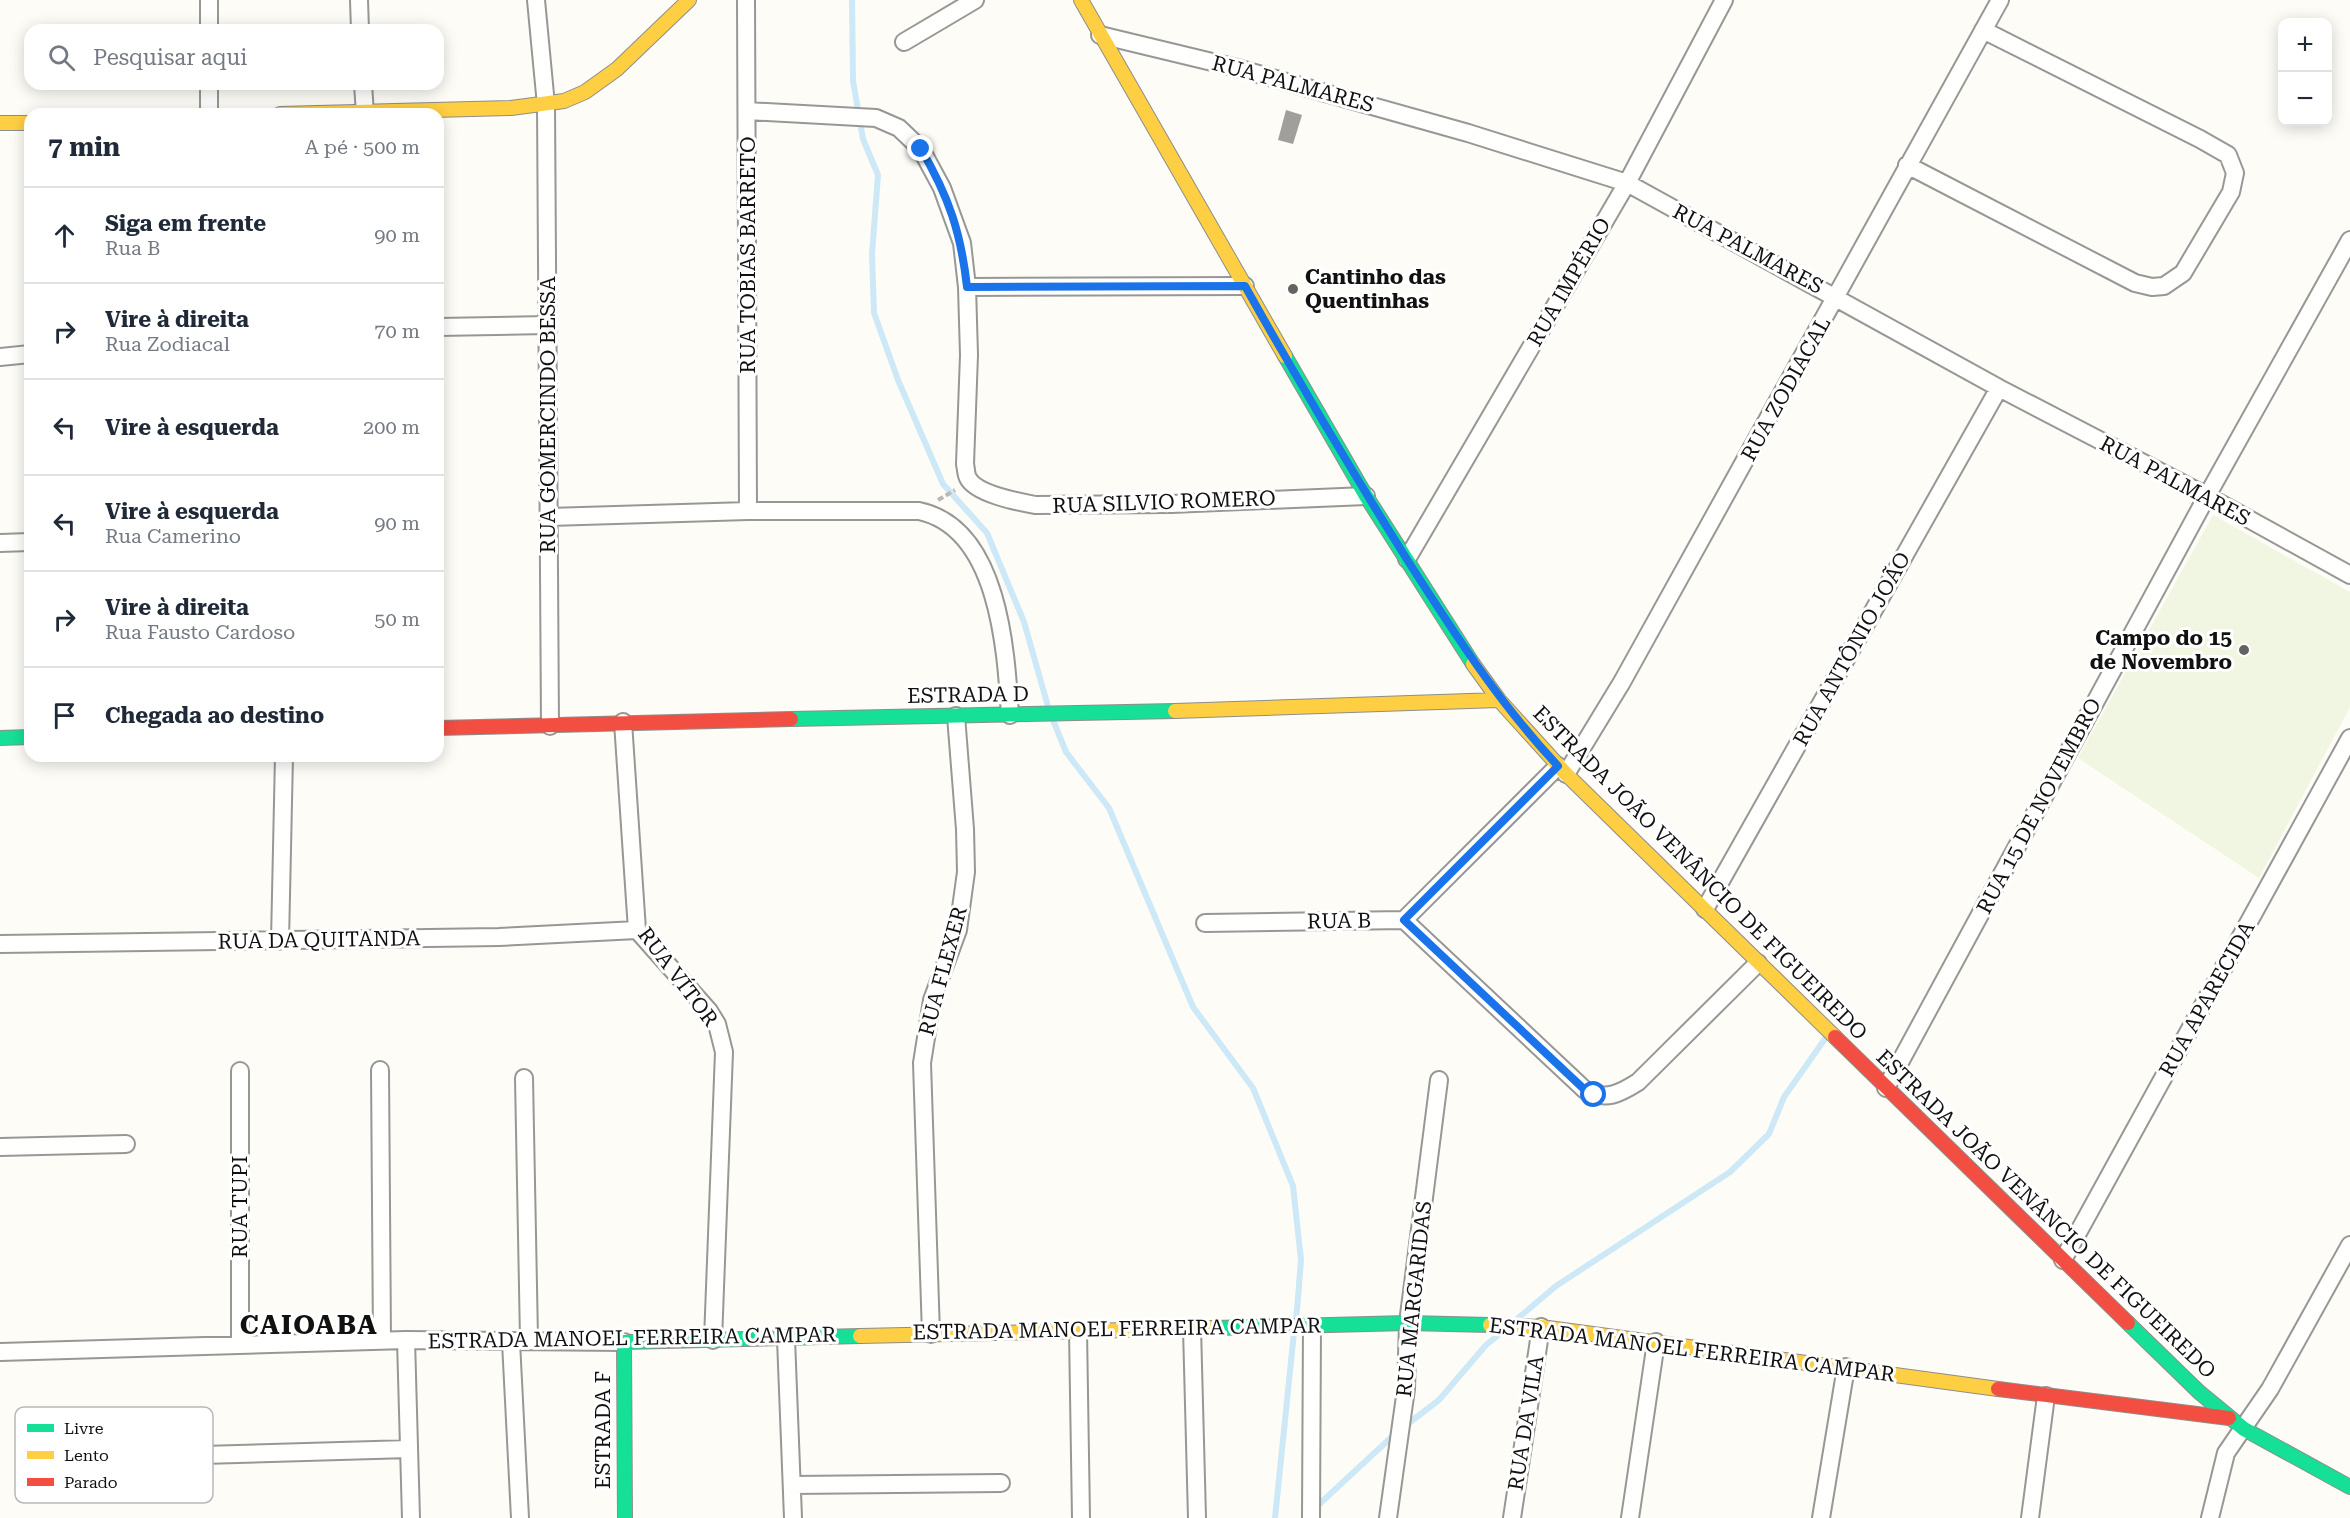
<!DOCTYPE html>
<html lang="pt">
<meta charset="utf-8">
<style>
body{margin:0;font-family:"Roboto Serif",serif;background:#f2f2f3;color:#1f2937}
.controls{position:absolute;right:18px;top:18px;display:grid;overflow:hidden;border-radius:12px;box-shadow:0 3px 15px #0003}
.controls button{width:54px;height:54px;display:grid;place-items:center;padding:0;border:0;border-bottom:2px solid #e0e1e3;background:#fff;color:#1f2937;font:30px sans-serif}
.stop{position:absolute;width:18px;height:18px;margin:-14px;border:4px solid #1a73e8;border-radius:50%;background:#fff}
.stop.end{background:#1a73e8;border-color:#fff;box-shadow:0 2px 6px #0008}
.list{margin:0;padding:0;list-style:none}
h2{display:flex;justify-content:space-between;align-items:center;height:78px;margin:0;padding:0 24px;font-size:26px}
h2 small{font-size:20px;font-weight:400;color:#747a83}
.list li{display:grid;grid-template-columns:39px 1fr auto;gap:18px;align-items:center;box-sizing:border-box;height:96px;padding:0 24px;border-top:2px solid #e0e1e3}
.list b{display:block;font-size:22px;white-space:nowrap}
.list p{margin:0;font-size:20px;white-space:nowrap;color:#747a83}
.list em{font-size:20px;font-style:normal;color:#747a83}
.icon{flex:none;width:33px;height:33px;fill:none;stroke:currentColor;stroke-width:2;stroke-linecap:round;stroke-linejoin:round}
.map{position:relative;flex:none;width:2350px;height:1518px;overflow:hidden}
.search{position:absolute;background:#fff;box-shadow:0 3px 15px #0003;left:24px;top:24px;width:420px;height:66px;display:flex;align-items:center;gap:15px;box-sizing:border-box;padding:0 21px;border-radius:18px;color:#747a83;font-size:22px}
.panel{position:absolute;background:#fff;box-shadow:0 3px 15px #0003;left:24px;top:108px;width:420px;height:654px;border-radius:18px}
.map>svg:first-child{display:block}
.pitch{fill:#f0f6e1}
.lines{fill:none;stroke-linecap:round;stroke-linejoin:round}
.stream{stroke:#cde8f7;stroke-width:6}
.building{fill:#a19f9c}
.street-casing{stroke:#979795;stroke-width:20}
.fast-casing{stroke:#8e8d8b;stroke-width:16}
.slow-casing{stroke:#8e8d8b;stroke-width:16}
.jam-casing{stroke:#8e8d8b;stroke-width:16}
.path{stroke:#b9b9b8;stroke-width:4;stroke-dasharray:6 3;stroke-linecap:butt}
.street{stroke:#fffffe;stroke-width:16}
.fast{stroke:#16e098;stroke-width:14}
.slow{stroke:#ffcf43;stroke-width:14}
.jam{stroke:#f24e42;stroke-width:14}
.route{stroke:#1a73e8;stroke-width:8}
.poi-dot{fill:#646362;stroke:#fff;stroke-width:2}
.labels{text-anchor:middle;dominant-baseline:central;stroke-width:6;stroke-linejoin:round;paint-order:stroke}
.street-label{font-size:21px;fill:#111;stroke:#fff}
.poi-label{font-size:21px;font-weight:bold;fill:#111;stroke:#fff;text-anchor:start}
.district-label{font-size:27px;font-weight:bold;letter-spacing:1.5px;fill:#111;stroke:#fff}
.key{fill:#fff;stroke:#b8b8b8;stroke-width:1.5}
.key-label{font-size:16px;fill:#111}
</style>
<div class="map">
<svg width="2350" height="1518" viewBox="0 0 2350 1518">
<rect width="100%" height="100%" fill="#fdfcf7"/>
<path class="pitch" d="M2213,515l137,77v115l-91,171 -181,-120z"/>
<g class="lines">
<path class="stream" d="M852,0l1,81 10,58 15,36 -6,79 2,59 24,67 45,104 44,49 37,89 25,88
M1053,720l13,32 43,56 84,199 60,81 40,98 8,74 -5,62
M1517,1319l39,-33 174,-114 39,-38 15,-37 43,-61
M1405,1426l34,-26 47,-55 15,-12
M1314,1509l83,-77
M1275,1518l19,-186"/>
</g>
<path class="building" d="M1286,110l16,5 -9,29 -15,-4z"/>
<g class="lines">
<g class="street-casing">
<path id="street" d="M359,0l1,30
M536,0l10,105 4,621
M746,0l2,511
M209,30v-30
M1100,35l137,33 231,65 159,50 372,205 208,108 143,79
M904,42l71,-42
M363,84l2,30
M747,111l129,7 23,10 22,21 21,39 20,55 5,44 2,68 -4,109c1,4 1,11 3,14 8,16 51,24 67,27l136,-1 195,-8
M209,114v-30
M1907,165l228,118 17,4 12,-1 19,-13 48,-81 4,-19 -7,-18 -28,-16 -217,-109
M967,287l278,-1
M438,327l109,-2
M0,357l30,-3
M549,517l199,-6h171c80,17 87,139 91,204
M0,543l30,-1
M1407,559l220,-376 97,-183
M623,722l14,208 72,81 8,13 7,28 -11,288
M1566,774l56,-92 378,-682
M1705,909l294,-521
M1404,920l154,-154
M1205,923l199,-3 181,170c21,11 34,4 53,-8l120,-119
M280,941l4,-185
M0,944l499,-7 138,-7
M380,1070l2,271
M240,1071v273
M524,1078l5,261
M1886,1088l321,-592 143,-256
M0,1147l126,-3
M2063,1260l287,-522
M1192,1328l5,190
M1078,1331l3,187
M931,1334l-9,-271 10,-63 26,-70 8,-58 -1,-43 -9,-113
M786,1339l7,179
M406,1340l5,178
M511,1342l9,176
M0,1352l406,-12 218,2
M202,1455l207,-6
M792,1485l209,-2
M1311,1518l1,-193
M1388,1518l18,-129 2,-66 31,-243
M1512,1518l29,-191
M1630,1518l26,-176
M1821,1518l25,-151
M2030,1518l16,-122
M2210,1518l16,-65 44,-64 80,-144"/>
</g>
<g class="fast-casing">
<path id="fast" d="M1285,356l81,140 107,168
M791,719l384,-8
M0,738l30,-1
M2128,1323l71,69 45,37 106,58
M1215,1328l193,-5 82,2
M625,1518l-1,-176 236,-6"/>
</g>
<g class="slow-casing">
<path id="slow" d="M1081,0l204,356
M280,114l231,-6 53,-7 21,-9 32,-23 72,-69
M0,123h30
M1473,664l26,36 67,74 269,263
M1175,711l324,-11
M1490,1325l51,2 457,62
M860,1336l355,-8"/>
</g>
<g class="jam-casing">
<path id="jam" d="M438,728l353,-9
M1835,1037l293,286
M1998,1389l231,29"/>
</g>
<path class="path" d="M938,500l17,-10"/>
<use href="#street" class="street"/>
<use href="#fast" class="fast"/>
<use href="#slow" class="slow"/>
<use href="#jam" class="jam"/>
</g>
<g class="lines">
<path class="route" d="M921,149c28,48 40,84 46,138l278,-1c52,93 106,184 163,275 46,72 91,142 150,205l-154,154 181,170 9,5"/>
</g>
<g class="poi-dot">
<circle cx="1293" cy="289" r="6"/>
<circle cx="2244" cy="650" r="6"/>
</g>
<g class="labels">
<g class="street-label">
<text transform="translate(1293 84) rotate(15)">RUA PALMARES</text>
<text transform="translate(1748 249) rotate(28)">RUA PALMARES</text>
<text transform="translate(748 255) rotate(-90)">RUA TOBIAS BARRETO</text>
<text transform="translate(1569 282) rotate(-60)">RUA IMPÉRIO</text>
<text transform="translate(1786 389) rotate(-61)">RUA ZODIACAL</text>
<text transform="translate(548 415) rotate(-90)">RUA GOMERCINDO BESSA</text>
<text transform="translate(2175 481) rotate(28)">RUA PALMARES</text>
<text transform="translate(1164 502) rotate(-2)">RUA SILVIO ROMERO</text>
<text transform="translate(1852 649) rotate(-61)">RUA ANTÔNIO JOÃO</text>
<text transform="translate(968 695) rotate(-1)">ESTRADA D</text>
<text transform="translate(2039 806) rotate(-62)">RUA 15 DE NOVEMBRO</text>
<text transform="translate(1700 873) rotate(45)">ESTRADA JOÃO VENÂNCIO DE FIGUEIREDO</text>
<text transform="translate(1339 921) rotate(-1)">RUA B</text>
<text transform="translate(319 940) rotate(-1)">RUA DA QUITANDA</text>
<text transform="translate(943 971) rotate(-75)">RUA FLEXER</text>
<text transform="translate(678 977) rotate(53)">RUA VÍTOR</text>
<text transform="translate(2207 999) rotate(-61)">RUA APARECIDA</text>
<text transform="translate(240 1207) rotate(-90)">RUA TUPI</text>
<text transform="translate(2046 1214) rotate(44)">ESTRADA JOÃO VENÂNCIO DE FIGUEIREDO</text>
<text transform="translate(1414 1299) rotate(-84)">RUA MARGARIDAS</text>
<text transform="translate(1117 1329) rotate(-1)">ESTRADA MANOEL FERREIRA CAMPAR</text>
<text transform="translate(632 1338) rotate(-1)">ESTRADA MANOEL FERREIRA CAMPAR</text>
<text transform="translate(1692 1350) rotate(7)">ESTRADA MANOEL FERREIRA CAMPAR</text>
<text transform="translate(1526 1423) rotate(-81)">RUA DA VILA</text>
<text transform="translate(603 1430) rotate(-90)">ESTRADA F</text>
</g>
<g class="poi-label">
<text x="1305" y="277">Cantinho das<tspan x="1305" dy="24">Quentinhas</tspan></text>
<text x="2232" y="638" text-anchor="end">Campo do 15<tspan x="2232" dy="24">de Novembro</tspan></text>
</g>
<g class="district-label">
<text x="309" y="1325">CAIOABA</text>
</g>
</g>
<rect x="15" y="1407" width="198" height="96" rx="9" class="key"/>
<rect x="27" y="1424" width="27" height="8" fill="#16e098"/>
<rect x="27" y="1451" width="27" height="8" fill="#ffcf43"/>
<rect x="27" y="1478" width="27" height="8" fill="#f24e42"/>
<g class="key-label">
<text x="64" y="1434">Livre</text>
<text x="64" y="1461">Lento</text>
<text x="64" y="1488">Parado</text>
</g>
</svg>
<div class="controls">
<button>+</button>
<button>−</button>
</div>
<div class="stop" style="left:1594px;top:1095px"></div>
<div class="stop end" style="left:921px;top:149px"></div>
<div class="search"><svg class="icon" aria-label="search" viewBox="0 0 24 24"><circle cx="10" cy="10" r="6"/><path d="M15 15l6 6"/></svg>Pesquisar aqui</div>
<section class="panel">
<h2>7 min<small>A pé · 500 m</small></h2>
<ul class="list">
<li><svg class="icon" aria-label="ahead" viewBox="0 0 24 24"><path d="M12 20V5M6 11l6-6 6 6"/></svg><div><b>Siga em frente</b><p>Rua B</p></div><em>90 m</em></li>
<li><svg class="icon" aria-label="right" viewBox="0 0 24 24"><path d="M7 20v-9h11M14 6l5 5-5 5"/></svg><div><b>Vire à direita</b><p>Rua Zodiacal</p></div><em>70 m</em></li>
<li><svg class="icon" aria-label="left" viewBox="0 0 24 24"><path d="M17 20v-9H6M10 6l-5 5 5 5"/></svg><div><b>Vire à esquerda</b></div><em>200 m</em></li>
<li><svg class="icon" aria-label="left" viewBox="0 0 24 24"><path d="M17 20v-9H6M10 6l-5 5 5 5"/></svg><div><b>Vire à esquerda</b><p>Rua Camerino</p></div><em>90 m</em></li>
<li><svg class="icon" aria-label="right" viewBox="0 0 24 24"><path d="M7 20v-9h11M14 6l5 5-5 5"/></svg><div><b>Vire à direita</b><p>Rua Fausto Cardoso</p></div><em>50 m</em></li>
<li><svg class="icon" aria-label="arrive" viewBox="0 0 24 24"><path d="M6 21V4h12l-3 4 3 4H6"/></svg><div><b>Chegada ao destino</b></div></li>
</ul>
</section>
</div>
